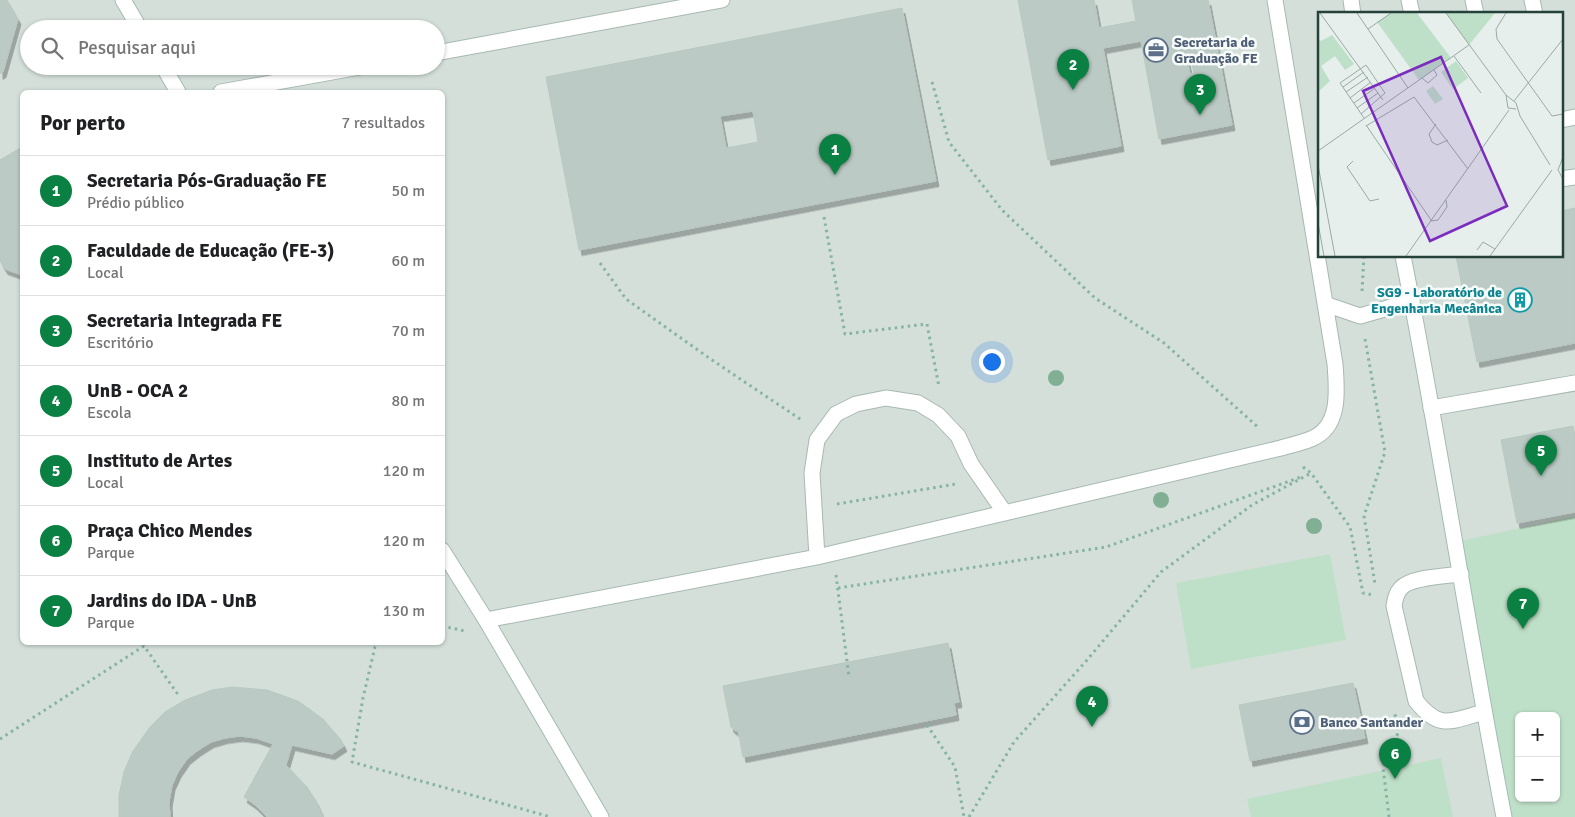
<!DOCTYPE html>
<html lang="pt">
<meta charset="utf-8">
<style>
:root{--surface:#fff;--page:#f6f6f6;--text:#202124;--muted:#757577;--line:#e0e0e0;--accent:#0b8043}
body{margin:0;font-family:Signika,sans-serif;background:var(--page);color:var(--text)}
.controls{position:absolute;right:15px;bottom:15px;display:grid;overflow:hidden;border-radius:8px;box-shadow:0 1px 4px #0004}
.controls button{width:45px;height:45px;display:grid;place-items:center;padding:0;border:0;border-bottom:1px solid var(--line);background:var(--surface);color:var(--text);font:25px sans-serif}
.you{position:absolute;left:991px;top:361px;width:18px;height:18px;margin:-12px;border:4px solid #fff;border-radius:50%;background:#1a73e8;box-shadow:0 0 0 8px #1a73e833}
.badge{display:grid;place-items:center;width:32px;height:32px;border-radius:50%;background:var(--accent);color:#fff;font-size:16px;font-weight:700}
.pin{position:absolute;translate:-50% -41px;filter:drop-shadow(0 1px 2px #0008)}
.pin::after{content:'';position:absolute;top:26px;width:18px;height:15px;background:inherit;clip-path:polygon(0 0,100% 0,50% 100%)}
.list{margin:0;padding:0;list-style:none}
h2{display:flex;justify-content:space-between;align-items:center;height:65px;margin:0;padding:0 20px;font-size:21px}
h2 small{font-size:16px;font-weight:400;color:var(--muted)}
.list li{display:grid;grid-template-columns:32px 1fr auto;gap:15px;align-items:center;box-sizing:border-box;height:70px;padding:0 20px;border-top:1px solid var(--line)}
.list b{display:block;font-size:19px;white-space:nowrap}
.list p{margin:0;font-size:16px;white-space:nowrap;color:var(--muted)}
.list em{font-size:16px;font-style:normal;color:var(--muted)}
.icon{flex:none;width:28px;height:28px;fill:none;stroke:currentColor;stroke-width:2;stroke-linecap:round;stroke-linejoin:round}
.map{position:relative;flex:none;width:1575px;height:817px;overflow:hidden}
.search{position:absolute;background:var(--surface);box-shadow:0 1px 4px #0004;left:20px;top:20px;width:425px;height:55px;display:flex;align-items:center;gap:12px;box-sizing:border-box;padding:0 18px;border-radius:28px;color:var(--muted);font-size:19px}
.panel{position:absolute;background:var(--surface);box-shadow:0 1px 4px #0004;left:20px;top:90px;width:425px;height:555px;border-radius:8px}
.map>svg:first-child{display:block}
.built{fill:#d4dfda;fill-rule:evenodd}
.green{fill:#bfe0c8;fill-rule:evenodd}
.building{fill:#bbcac4;stroke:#b8c9c2;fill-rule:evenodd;filter:url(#shadow)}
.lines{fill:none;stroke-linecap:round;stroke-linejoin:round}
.lane-casing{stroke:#a8b8b2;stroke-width:17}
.secondary-casing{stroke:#a4bbb3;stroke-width:17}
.path{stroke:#86b3a5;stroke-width:3;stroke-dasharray:2.5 4;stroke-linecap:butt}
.lane{stroke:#fff;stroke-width:15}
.secondary{stroke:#fff;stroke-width:15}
.tree{fill:#80af93}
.labels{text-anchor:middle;stroke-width:5;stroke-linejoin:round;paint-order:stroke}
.service-label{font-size:14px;font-weight:bold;fill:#4e5e75;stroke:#f7fbf9;text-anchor:start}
.culture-label{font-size:14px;font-weight:bold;fill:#0d838f;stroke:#f7fbf9;text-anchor:end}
.inset-road{fill:none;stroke:#98aaa4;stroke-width:1}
.view{fill:#7b2cbf;fill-opacity:0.15;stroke:#7b2cbf;stroke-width:2.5}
.inset-edge{fill:none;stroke:#24423a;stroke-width:2.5}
</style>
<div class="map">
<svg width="1575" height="817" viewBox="0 0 1575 817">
<defs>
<filter id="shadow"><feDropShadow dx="3" dy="5.5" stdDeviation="0" flood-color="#0004"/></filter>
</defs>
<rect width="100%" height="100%" fill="#e6efeb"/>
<path class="built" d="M0,0H1575V817H0ZM1319,14H1561V256H1319ZM29,29H436V66H29ZM22,92H442V642H22ZM1519,716H1556V798H1519Z"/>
<path class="green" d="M1575,516V817H1505L1456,542ZM1519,716H1556V798H1519Z
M1330,554L1346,640L1191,669L1176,583Z
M1441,758L1453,817H1251L1247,799Z"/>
<path class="building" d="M0,0H7L18,19L3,72L0,74Z
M1018,0H1094L1099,28L1136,21L1132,0H1208L1232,125L1159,139L1141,41L1103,48L1121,146L1048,160ZM1190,54L1194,73L1190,74L1186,55Z
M902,8L936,181L579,250L546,77ZM753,111L758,142L726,148L720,116Z
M22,147V275L5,269L0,261V160Z
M1575,208V343L1477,362L1456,256H1561V211Z
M1573,426L1575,437V512L1517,523L1501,440Z
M948,643L959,702L954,703L956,715L743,757L738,730L736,731L731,727L723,686Z
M1353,683L1365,738L1250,761L1239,705Z
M232,687L267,690L298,701L323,719L341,740L344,746L332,754L292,745L286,765L307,787L316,801L323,817H267L254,804L244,797L273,744L256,738L240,736L225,738L211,742L197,751L187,759L178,772L172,785L169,802L170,817H119V795L124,772L133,751L150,727L165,712L185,700L212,690Z"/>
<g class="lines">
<g class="lane-casing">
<path id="lane" d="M1409,0L1412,14
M1473,0L1476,14
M1532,0L1535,14
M436,53L722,0
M221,92L365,66
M1561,120L1575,117
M1561,179L1575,177
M1325,304L1360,316L1412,301
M1431,408L1575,383
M817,557L812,473L817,440L836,414L856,404L886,398L918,403L938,415L958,436L971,464L1005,513
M1461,574C1446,576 1411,577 1401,588C1396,593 1395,600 1394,606L1416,701C1440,731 1451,721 1484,712
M486,620L817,557L1281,448C1291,445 1301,443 1311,439C1341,427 1337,390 1335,364L1275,0"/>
</g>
<g class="secondary-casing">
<path id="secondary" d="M123,0L140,29
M1351,0L1353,14
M163,66L178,92
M1403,256C1440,443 1468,631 1504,817
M442,550L486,620L601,817"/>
</g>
<path class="path" d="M932,82L949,142L1002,210L1095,298L1164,343L1259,428
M824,217L845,334L927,324L939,387
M600,263L626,299L709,358L803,421
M1362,291L1364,256
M1365,339L1385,452L1364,516L1375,584
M1303,467L1311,473L1350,527L1363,593L1373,595
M837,504L956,484
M836,575L849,677
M838,588L1106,547L1301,477
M442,626L465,631
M380,642L375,647L363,698L352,762L551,817
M927,725L955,767L964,817
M0,739L144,646L179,696
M969,817L1014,742L1087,660L1161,572L1252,505L1311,473
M1389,817L1383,767L1398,733L1395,714"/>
<use href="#lane" class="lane"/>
<use href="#secondary" class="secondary"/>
</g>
<g class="tree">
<circle cx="1056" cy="378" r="8"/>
<circle cx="1161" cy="500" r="8"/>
<circle cx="1314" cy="526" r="8"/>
</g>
<defs>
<g id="office-ring" transform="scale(1.25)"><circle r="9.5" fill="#f7fbf9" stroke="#5c6f8a" stroke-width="1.5"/><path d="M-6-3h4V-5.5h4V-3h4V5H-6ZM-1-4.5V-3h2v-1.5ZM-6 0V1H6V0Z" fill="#5c6f8a"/></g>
<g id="building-ring" transform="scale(1.25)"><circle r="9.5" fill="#f7fbf9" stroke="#0f9aa8" stroke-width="1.5"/><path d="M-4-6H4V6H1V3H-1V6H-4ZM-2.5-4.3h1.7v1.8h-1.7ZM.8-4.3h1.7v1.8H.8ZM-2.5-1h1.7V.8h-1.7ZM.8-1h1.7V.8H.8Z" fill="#0f9aa8"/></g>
<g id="bank-ring" transform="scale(1.25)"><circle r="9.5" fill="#f7fbf9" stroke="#5c6f8a" stroke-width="1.5"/><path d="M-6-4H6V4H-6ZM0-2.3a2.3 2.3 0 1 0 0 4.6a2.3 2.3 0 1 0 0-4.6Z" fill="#5c6f8a"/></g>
</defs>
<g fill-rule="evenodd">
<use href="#office-ring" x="1156" y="50"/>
<use href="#building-ring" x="1520" y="300"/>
<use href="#bank-ring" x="1302" y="722"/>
</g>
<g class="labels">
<g class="service-label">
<text x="1174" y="47">Secretaria de<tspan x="1174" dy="16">Graduação FE</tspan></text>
<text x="1320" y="727">Banco Santander</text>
</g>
<g class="culture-label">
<text x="1502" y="297">SG9 - Laboratório de<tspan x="1502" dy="16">Engenharia Mecânica</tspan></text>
</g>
</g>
<g transform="translate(1318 12)">
<rect width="245" height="245" fill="#e6efeb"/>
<path d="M14,23L36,52L27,58L17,44L3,54L12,69L0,80V26L3,29Z" fill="#bfe0c8"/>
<path d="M73,1H99L133,46L101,68L59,10ZM128,1H177L151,33ZM138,49L150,66L135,77L123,60ZM115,74L125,87L117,92L108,79Z" fill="#bfe0c8"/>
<path class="inset-road" d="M2,1L65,88M39,1L90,76M128,1L188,83L198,91L202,104L232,153M188,1L178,17L179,27L234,104L245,102M50,17L73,1M136,44L163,81M104,66L110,71L119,63L116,58M25,75L46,60M28,80L50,65M188,83L190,96L198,97M32,86L53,70M196,89L245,27M36,91L57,76M39,96L60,81M43,102L67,81L48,53L22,71L46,106M118,112L111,122L114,130L119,133L130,128M48,113L113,208M48,114L96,85L150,157M0,139L151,33M245,145L240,158L245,167M35,149L29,155L52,189L61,187M0,153L17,244M112,209L120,208L129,195L128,188M0,211L6,244M159,238L165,230L177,237M88,244L191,98M172,244L234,158"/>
<path class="view" d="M123,45L189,194L112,229L45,79Z"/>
<rect width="245" height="245" class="inset-edge"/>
</g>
</svg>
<div class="controls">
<button>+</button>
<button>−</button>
</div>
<div class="you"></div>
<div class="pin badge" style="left:835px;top:175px">1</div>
<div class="pin badge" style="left:1073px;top:90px">2</div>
<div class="pin badge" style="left:1200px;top:115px">3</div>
<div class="pin badge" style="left:1092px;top:727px">4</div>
<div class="pin badge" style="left:1541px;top:476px">5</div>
<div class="pin badge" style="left:1395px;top:779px">6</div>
<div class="pin badge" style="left:1523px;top:629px">7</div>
<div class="search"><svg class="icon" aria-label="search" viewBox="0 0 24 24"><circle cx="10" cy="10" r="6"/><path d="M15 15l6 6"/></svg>Pesquisar aqui</div>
<section class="panel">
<h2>Por perto<small>7 resultados</small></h2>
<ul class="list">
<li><span class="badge">1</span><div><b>Secretaria Pós-Graduação FE</b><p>Prédio público</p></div><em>50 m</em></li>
<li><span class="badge">2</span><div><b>Faculdade de Educação (FE-3)</b><p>Local</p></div><em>60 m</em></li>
<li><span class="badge">3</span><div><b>Secretaria Integrada FE</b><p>Escritório</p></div><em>70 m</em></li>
<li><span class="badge">4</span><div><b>UnB - OCA 2</b><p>Escola</p></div><em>80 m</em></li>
<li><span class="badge">5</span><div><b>Instituto de Artes</b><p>Local</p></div><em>120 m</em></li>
<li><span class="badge">6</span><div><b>Praça Chico Mendes</b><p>Parque</p></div><em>120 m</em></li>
<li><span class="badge">7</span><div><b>Jardins do IDA - UnB</b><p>Parque</p></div><em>130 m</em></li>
</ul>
</section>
</div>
